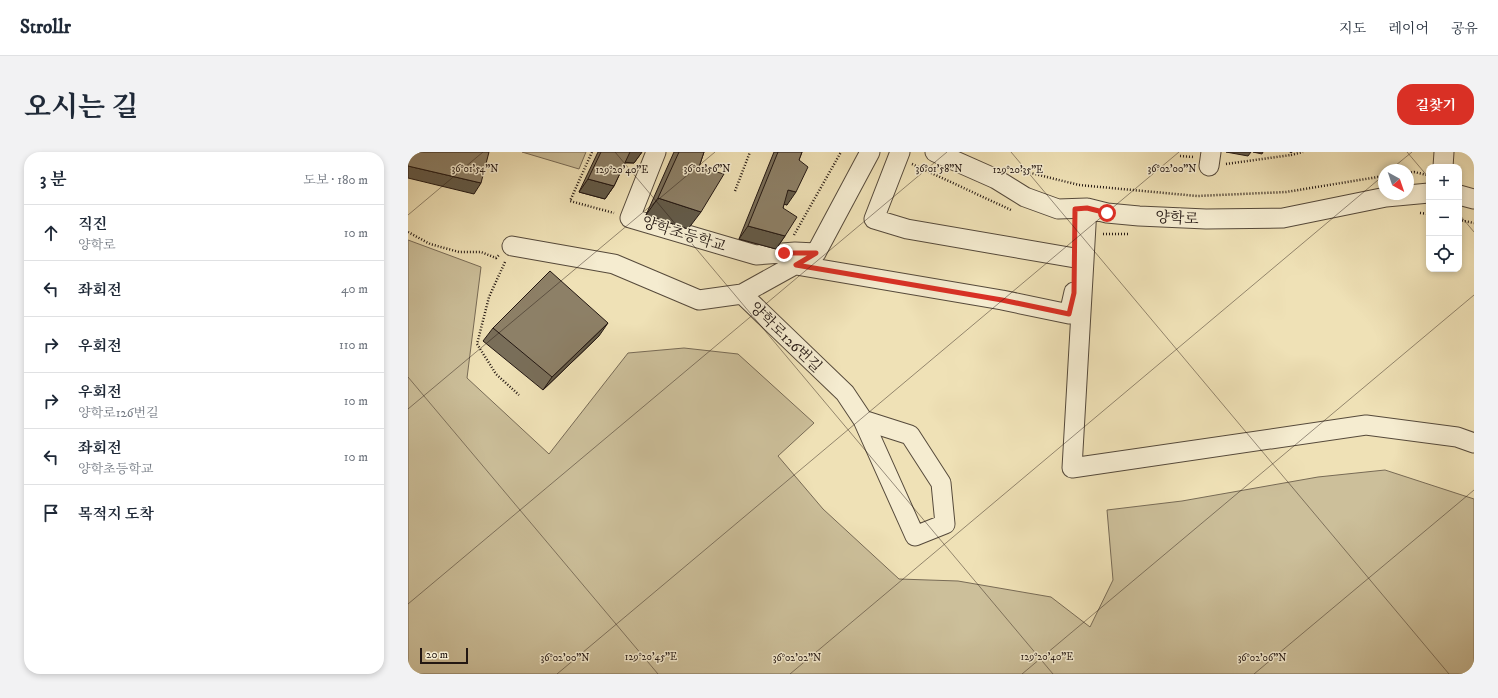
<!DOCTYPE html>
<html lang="ko">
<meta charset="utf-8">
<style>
:root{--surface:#fff;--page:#f2f2f3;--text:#1f2937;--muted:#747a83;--line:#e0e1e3;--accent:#d93025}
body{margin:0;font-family:"IM FELL DW Pica","Noto Serif KR",serif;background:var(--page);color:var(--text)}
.controls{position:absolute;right:12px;top:12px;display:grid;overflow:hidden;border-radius:8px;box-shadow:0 2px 6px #0003}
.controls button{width:36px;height:36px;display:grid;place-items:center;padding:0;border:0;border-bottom:1px solid var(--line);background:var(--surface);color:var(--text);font:20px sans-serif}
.compass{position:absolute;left:970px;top:12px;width:36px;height:36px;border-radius:50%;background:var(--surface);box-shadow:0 2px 6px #0003;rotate:140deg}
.scale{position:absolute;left:12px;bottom:10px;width:48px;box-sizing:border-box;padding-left:4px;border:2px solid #231712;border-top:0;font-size:11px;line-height:14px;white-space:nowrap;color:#231712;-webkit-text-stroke:3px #f5ecd0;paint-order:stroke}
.stop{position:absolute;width:12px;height:12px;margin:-9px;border:3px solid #d93025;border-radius:50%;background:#fff}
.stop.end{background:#d93025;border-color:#fff;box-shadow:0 1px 4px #0008}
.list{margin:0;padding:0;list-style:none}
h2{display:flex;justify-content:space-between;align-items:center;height:52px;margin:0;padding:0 16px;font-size:17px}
h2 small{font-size:13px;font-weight:400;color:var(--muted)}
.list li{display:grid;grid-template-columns:26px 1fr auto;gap:12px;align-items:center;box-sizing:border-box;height:56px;padding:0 16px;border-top:1px solid var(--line)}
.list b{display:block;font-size:15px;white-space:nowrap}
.list p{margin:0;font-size:13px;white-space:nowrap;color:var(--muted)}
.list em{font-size:13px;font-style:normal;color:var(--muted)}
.icon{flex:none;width:22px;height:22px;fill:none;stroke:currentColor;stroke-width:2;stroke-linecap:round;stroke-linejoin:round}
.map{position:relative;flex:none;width:1066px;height:522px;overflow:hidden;border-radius:16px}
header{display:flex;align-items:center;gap:24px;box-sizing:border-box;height:56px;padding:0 20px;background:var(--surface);border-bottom:1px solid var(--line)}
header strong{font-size:19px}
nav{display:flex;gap:22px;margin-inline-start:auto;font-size:14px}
.intro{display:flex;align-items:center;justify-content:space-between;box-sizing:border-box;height:96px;padding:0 24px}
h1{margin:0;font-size:28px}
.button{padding:10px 18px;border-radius:16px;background:var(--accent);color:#fff;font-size:14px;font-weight:700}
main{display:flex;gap:24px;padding:0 24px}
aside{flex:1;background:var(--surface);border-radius:16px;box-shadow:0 2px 6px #0003}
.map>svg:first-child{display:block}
.green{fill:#ccbf9a;stroke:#786b56}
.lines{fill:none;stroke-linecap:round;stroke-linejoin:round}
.minor-casing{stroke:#564a3b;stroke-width:21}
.path{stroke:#231712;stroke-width:2.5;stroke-dasharray:1 2;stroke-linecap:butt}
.minor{stroke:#f5ecd0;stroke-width:19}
.wall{fill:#796e59;stroke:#231712}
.shaded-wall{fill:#635a48;stroke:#231712}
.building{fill:#8d8067;stroke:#231712}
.route{stroke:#d93025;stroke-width:5}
.ticks{fill:none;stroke:#231712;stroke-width:1;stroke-opacity:0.45}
.labels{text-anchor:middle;stroke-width:3;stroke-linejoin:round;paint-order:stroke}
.street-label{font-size:15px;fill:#231712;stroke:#f5ecd0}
.ticks-label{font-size:10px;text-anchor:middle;fill:#231712;stroke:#f5ecd0;stroke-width:3;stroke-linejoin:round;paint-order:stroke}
</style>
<header>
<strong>Strollr</strong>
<nav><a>지도</a><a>레이어</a><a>공유</a></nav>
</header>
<div class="intro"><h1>오시는 길</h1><a class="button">길찾기</a></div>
<main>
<aside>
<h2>3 분<small>도보 · 180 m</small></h2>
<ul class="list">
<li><svg class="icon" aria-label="ahead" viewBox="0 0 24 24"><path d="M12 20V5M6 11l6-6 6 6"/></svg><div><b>직진</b><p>양학로</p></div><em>10 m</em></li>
<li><svg class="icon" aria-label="left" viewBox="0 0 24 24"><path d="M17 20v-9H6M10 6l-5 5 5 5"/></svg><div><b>좌회전</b></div><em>40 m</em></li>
<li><svg class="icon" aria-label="right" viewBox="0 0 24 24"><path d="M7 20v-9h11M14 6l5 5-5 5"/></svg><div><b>우회전</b></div><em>110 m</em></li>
<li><svg class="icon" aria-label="right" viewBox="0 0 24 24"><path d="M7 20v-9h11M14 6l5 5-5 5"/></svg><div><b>우회전</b><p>양학로126번길</p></div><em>10 m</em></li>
<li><svg class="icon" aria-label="left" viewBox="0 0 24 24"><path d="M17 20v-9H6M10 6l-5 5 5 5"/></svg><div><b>좌회전</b><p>양학초등학교</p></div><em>10 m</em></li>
<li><svg class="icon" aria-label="arrive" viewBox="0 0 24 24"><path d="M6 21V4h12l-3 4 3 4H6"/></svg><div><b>목적지 도착</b></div></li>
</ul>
</aside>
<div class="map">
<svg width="1066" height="522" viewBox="0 0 1066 522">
<rect width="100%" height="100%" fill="#efe1b6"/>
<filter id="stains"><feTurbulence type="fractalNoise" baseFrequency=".005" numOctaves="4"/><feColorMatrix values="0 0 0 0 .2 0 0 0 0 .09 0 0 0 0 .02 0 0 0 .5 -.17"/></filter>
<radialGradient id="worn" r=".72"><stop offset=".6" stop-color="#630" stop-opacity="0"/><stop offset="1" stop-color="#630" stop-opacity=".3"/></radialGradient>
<path class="green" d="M114,0H178L171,17Z
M0,88L73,115L59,226L141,302L220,201L276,196L330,202L406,271L370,304L415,357L491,427L550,429L643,445L682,475L705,428L699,358L774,349L910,325L977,318L1066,347V522H0Z"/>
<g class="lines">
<g class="minor-casing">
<path id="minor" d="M248,0L222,66L348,103L387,100L408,101
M492,0L466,67L499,77L667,106
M527,0L588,27L617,45L650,57L679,56L699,61L731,64L798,67L875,66L978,45L1021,41
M801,14L803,0
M1035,15L1036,0
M1051,43L1066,47
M679,56L664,316L958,273L1049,285L1066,291
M104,94L206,112L291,148L334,142
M388,113L594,148L661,162L666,140
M455,268L507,384L537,372L533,331L502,283L455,268L437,241L334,142L408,101L462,0"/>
</g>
<path class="path" d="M184,0L162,49L206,61
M883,0V3L895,0
M772,4L786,5
M504,12L603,58
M818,12L883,3
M607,17L671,33L789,44L878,40L976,24
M1000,21L1006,20L1019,23
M327,39L342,0
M1012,61L1021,62
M1051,68L1066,71
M0,80L22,92L51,100H73L88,106L91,103
M695,82H720
M386,83L433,0
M97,110L81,145L69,192L88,222L111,243"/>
<use href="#minor" class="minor"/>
</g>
<path class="wall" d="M190,0H234L226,11H217L206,34L197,47L171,40Z
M266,0H296L291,15L280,77L238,63Z
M366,0H394L391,8L379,53L376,52L375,56L377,84L368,97L331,87Z
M85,176L191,184L135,238L75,189Z"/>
<path class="shaded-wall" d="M221,0H234L226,11L214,10Z
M818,0H843L840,4Z
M845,0H855L854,2Z
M0,14L73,31L66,42L0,26Z
M180,27L206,34L197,47L171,40Z
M380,38L388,40L379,53L371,51Z
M250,46L293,60L280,77L238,63Z
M340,74L377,84L368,97L331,87Z
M200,171L191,184L135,238L144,225Z"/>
<path class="building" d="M0,0H81L73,31L0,14Z
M193,0H222L206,34L180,27Z
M271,0H296L291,15L316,22L293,60L250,46Z
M370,0H394L391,8L400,15L388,40L380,38L375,56L389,65L377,84L340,74Z
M142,119L200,171L144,225L85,176Z"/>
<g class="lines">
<path class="route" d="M376,101H408L388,113L594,148L661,162L666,141L667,57L679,56L699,61"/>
</g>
<path class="ticks" d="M207,0L645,522M603,0L1041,522M999,0L1021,26M982,18L1004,0M1051,62L1066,80M0,63L75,0M0,225L250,522M0,257L307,0M0,452L539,0M149,522L771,0M382,522L976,23M614,522L1066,143M846,522L1066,338"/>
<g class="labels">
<g class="street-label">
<text transform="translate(769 66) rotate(3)" y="5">양학로</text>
<text transform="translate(276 82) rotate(17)" y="5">양학초등학교</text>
<text transform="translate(378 185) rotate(44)" y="5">양학로126번길</text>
</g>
</g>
<g class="ticks-label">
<text x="67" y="20">36°01'54"N</text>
<text x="299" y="20">36°01'56"N</text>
<text x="531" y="20">36°01'58"N</text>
<text x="764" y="20">36°02'00"N</text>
<text x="610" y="21">129°20'35"E</text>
<text x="214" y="21">129°20'40"E</text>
<text x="243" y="508">129°20'45"E</text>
<text x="639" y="508">129°20'40"E</text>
<text x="157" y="509">36°02'00"N</text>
<text x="389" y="509">36°02'02"N</text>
<text x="854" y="509">36°02'06"N</text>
</g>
<rect width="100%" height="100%" filter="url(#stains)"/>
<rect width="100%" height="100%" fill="url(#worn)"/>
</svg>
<div class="controls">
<button>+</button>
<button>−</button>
<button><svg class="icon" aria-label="locate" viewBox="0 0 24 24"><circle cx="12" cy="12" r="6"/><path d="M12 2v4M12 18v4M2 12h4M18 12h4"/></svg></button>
</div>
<svg class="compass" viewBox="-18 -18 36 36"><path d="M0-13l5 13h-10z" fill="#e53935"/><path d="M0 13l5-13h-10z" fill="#747a83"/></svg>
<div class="scale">20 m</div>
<div class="stop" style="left:699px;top:61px"></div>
<div class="stop end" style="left:376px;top:101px"></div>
</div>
</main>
